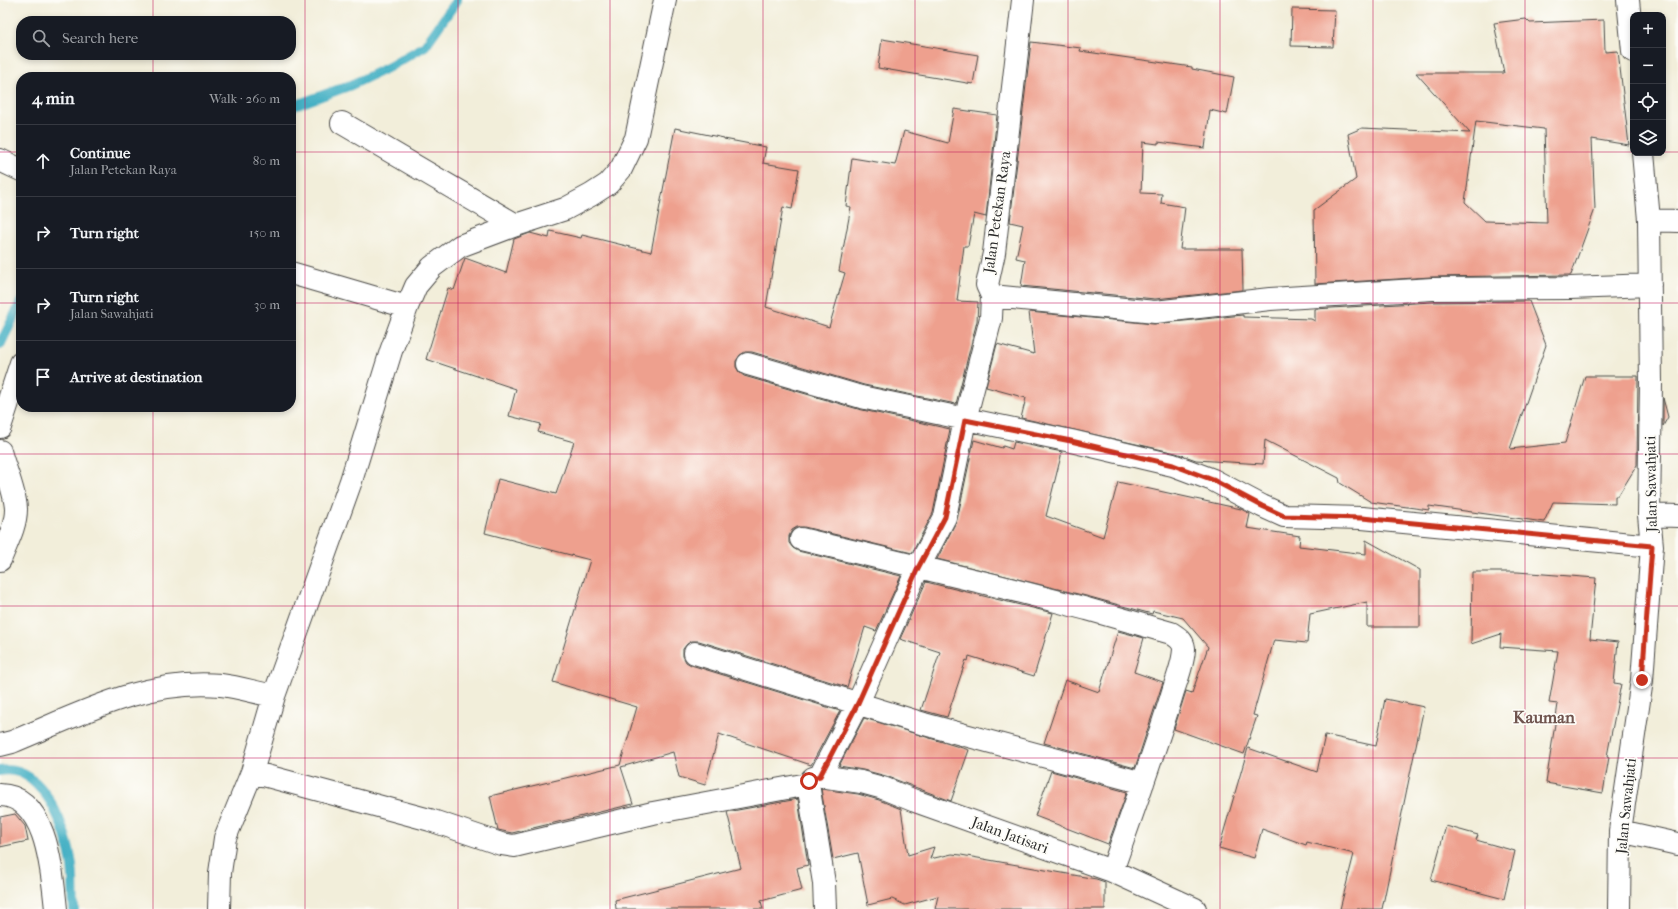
<!DOCTYPE html>
<meta charset="utf-8">
<style>
:root{--surface:#171b24;--page:#20242c;--text:#f1f3f6;--muted:#9ea1a6;--line:#363941}
body{margin:0;font-family:"IM FELL French Canon",serif;background:var(--page);color:var(--text)}
.controls{position:absolute;right:12px;top:12px;display:grid;overflow:hidden;border-radius:8px;box-shadow:0 2px 6px #0003}
.controls button{width:36px;height:36px;display:grid;place-items:center;padding:0;border:0;border-bottom:1px solid var(--line);background:var(--surface);color:var(--text);font:20px sans-serif}
.stop{position:absolute;width:12px;height:12px;margin:-9px;border:3px solid #c8321e;border-radius:50%;background:#fff}
.stop.end{background:#c8321e;border-color:#fff;box-shadow:0 1px 4px #0008}
.list{margin:0;padding:0;list-style:none}
h2{display:flex;justify-content:space-between;align-items:center;height:52px;margin:0;padding:0 16px;font-size:17px}
h2 small{font-size:13px;font-weight:400;color:var(--muted)}
.list li{display:grid;grid-template-columns:26px 1fr auto;gap:12px;align-items:center;box-sizing:border-box;height:72px;padding:0 16px;border-top:1px solid var(--line)}
.list b{display:block;font-size:15px;white-space:nowrap}
.list p{margin:0;font-size:13px;white-space:nowrap;color:var(--muted)}
.list em{font-size:13px;font-style:normal;color:var(--muted)}
.icon{flex:none;width:22px;height:22px;fill:none;stroke:currentColor;stroke-width:2;stroke-linecap:round;stroke-linejoin:round}
.map{position:relative;flex:none;width:1678px;height:909px;overflow:hidden}
.search{position:absolute;background:var(--surface);box-shadow:0 2px 6px #0003;left:16px;top:16px;width:280px;height:44px;display:flex;align-items:center;gap:10px;box-sizing:border-box;padding:0 14px;border-radius:16px;color:var(--muted);font-size:15px}
.panel{position:absolute;background:var(--surface);box-shadow:0 2px 6px #0003;left:16px;top:72px;width:280px;height:340px;border-radius:16px}
.map>svg:first-child{display:block}
.lines{fill:none;stroke-linecap:round;stroke-linejoin:round}
.stream{stroke:#45b0c4;stroke-width:10}
.building{fill:#eea08e;fill-rule:evenodd}
.minor-casing{stroke:#494845;stroke-width:24}
.minor{stroke:#fff;stroke-width:22}
.route{stroke:#c8321e;stroke-width:5}
.grid{fill:none;stroke:#c2185b;stroke-width:1;stroke-opacity:0.55}
.labels{text-anchor:middle;stroke-width:3.5;stroke-linejoin:round;paint-order:stroke}
.street-label{font-size:15px;fill:#2b2b2b;stroke:#fdfcf7}
.quarter-label{font-size:17px;font-weight:bold;fill:#6f544e;stroke:#fdfcf7}
</style>
<div class="map">
<svg width="1678" height="909" viewBox="0 0 1678 909">
<rect width="100%" height="100%" fill="#fdfcf7"/>
<filter id="ink" filterUnits="userSpaceOnUse"><feTurbulence type="fractalNoise" baseFrequency=".025" numOctaves="2"/><feDisplacementMap in="SourceGraphic" scale="8" xChannelSelector="R" yChannelSelector="G"/><feConvolveMatrix kernelMatrix="1 2 1 2 8 2 1 2 1" color-interpolation-filters="sRGB"/></filter>
<filter id="wash" filterUnits="userSpaceOnUse"><feTurbulence type="fractalNoise" baseFrequency=".012" numOctaves="4" result="noise"/><feDisplacementMap in="SourceGraphic" scale="16" xChannelSelector="R" yChannelSelector="G"/><feGaussianBlur stdDeviation="0.9" result="paint"/><feColorMatrix in="noise" values="0 0 0 0 0 0 0 0 0 0 0 0 0 0 0 0 0 1.4 0 .05"/><feComposite in="paint" operator="in"/></filter>
<g filter="url(#wash)">
<rect width="100%" height="100%" fill="#f2eeda"/>
<g class="lines">
<path class="stream" d="M291,107L351,85L389,67L425,46L457,0
M0,345L21,302
M0,771C44,763 68,832 72,866C74,880 73,895 74,909"/>
</g>
<g id="blocks">
<path class="building" d="M1292,9L1335,10L1333,47L1291,46Z
M1526,19L1530,23L1604,20L1605,52L1618,51L1629,145L1592,139L1595,209L1571,275L1431,277L1315,284L1314,210L1356,179L1348,134L1362,128L1470,133L1416,73H1504L1494,23ZM1476,121L1544,129L1547,223L1485,221L1465,202Z
M882,39L978,55L973,84L878,68Z
M1031,42L1081,48L1080,51L1192,67V69L1234,77L1227,114L1210,110L1205,148L1158,142V144L1143,142L1141,193L1162,194L1161,203L1185,207L1180,249H1242L1243,290L1155,299L1021,286L1025,260L1016,258L1023,225L1010,222Z
M954,109L997,115L986,217L974,214L968,246H964L957,301L978,302L977,321L956,404L864,385L752,352H745L740,355L736,361V367L739,372L744,376L858,409L950,429L933,513L912,553L804,527H797L792,530L789,536V543L793,548L798,551L901,576L876,631L865,627L847,687L699,641H692L687,644L683,649V656L686,662L691,665L840,711L811,765L719,734L705,785L679,777L673,752L621,767L633,804L512,833L498,830L490,796L620,765L637,707L553,682L590,560L485,533L498,479L556,494L574,442L538,432L541,424L509,416L516,389L426,359L448,288L454,290L465,258L506,273L514,239L530,233L549,238L550,231L581,238L582,235L651,252L675,128L724,138V139L766,147L763,163L799,169L792,209L783,207L766,307L829,327L845,273L839,271L851,207L846,206L852,158L895,165L904,131L948,143Z
M1529,301L1546,345L1510,449L1565,443L1585,376H1638L1637,465L1618,496H1615V504L1553,502L1544,522L1429,506V510L1371,502L1340,483L1339,478L1265,440L1263,464L1196,460L1176,453L1021,418L1026,398L986,387L997,344L1034,354L1029,312L1154,324L1243,315V317L1311,319L1315,321V309L1432,302Z
M1663,398L1668,417L1663,426Z
M974,440L1002,448L1003,446L1012,449L1014,442L1062,452L1046,516L1103,537L1118,482L1241,509L1250,514L1247,528L1300,536L1299,546L1366,554V540L1420,570V627H1367V602L1310,614L1307,643L1274,640L1253,715L1257,716L1244,754L1174,729L1186,691L1192,693L1208,647L1183,618L1153,611L1152,614L1090,597L937,559L957,520Z
M1472,572H1517L1596,578L1590,639L1618,642L1614,683L1621,684L1607,756L1609,757L1603,793L1546,783L1558,704L1549,703L1558,651L1500,647L1501,634L1471,644Z
M926,582L1053,613L1034,676L969,656L968,661L966,660L947,717L921,710L940,652L900,639Z
M1118,631L1144,638L1134,672L1163,682L1135,768L1044,743L1065,680L1099,692Z
M1385,699L1424,707L1382,909H1340L1354,854L1307,842L1306,845L1262,829L1254,858L1219,848L1248,748L1317,772L1325,735L1376,746Z
M864,718L969,750L951,801L886,776L863,770L839,766Z
M1051,771L1127,792L1108,844L1035,816Z
M821,789L858,794L879,800L901,809L908,855L934,847L930,859L952,854L961,855L1096,879L1105,882V909H935L938,896L905,905L892,899L868,905L858,853L833,859Z
M798,799L808,865L797,868L802,890L761,901L763,909H616L615,900L741,868L727,812Z
M15,814L25,826L28,841L0,847V817Z
M1446,826L1478,835L1476,840L1515,851L1504,899L1431,880Z"/>
</g>
</g>
<g filter="url(#ink)">
<use href="#blocks" fill-opacity="0" stroke="#494845" stroke-width="1"/>
<g class="lines">
<g class="minor-casing">
<path id="minor" d="M1628,0L1633,51
M342,123L516,225
M0,160L21,170
M1649,220L1678,221
M291,273L407,307
M992,296L1155,312L1270,299L1432,289L1570,288L1650,285
M748,364L861,397L1071,441L1173,465L1213,480L1262,506L1284,516L1362,518L1652,546
M0,427L21,363
M0,451C5,470 15,490 16,509C16,527 6,544 0,560
M1649,515L1678,516
M801,539L994,585L1087,609L1171,633C1177,637 1183,640 1184,648C1184,664 1175,683 1171,698C1153,756 1132,814 1112,871
M695,653L924,724L1143,783
M0,745L12,742C78,715 146,678 221,685C239,687 257,693 274,696
M252,772L430,820L501,844L514,846L653,813L808,784
M820,776L861,782L883,788L915,801L1112,871L1195,909
M0,795C48,796 52,874 56,909
M1620,831L1678,844
M219,909L220,873L225,838L252,772L274,696L351,481L391,351L407,307L416,286L432,267L460,246L516,225L565,209L591,195L608,184L621,169L636,138L665,0
M825,909L824,883L808,784L813,778L820,776L858,703L918,568L945,517L965,420L991,318L992,296L987,285L994,253L1023,0
M1619,909L1620,831L1642,680L1652,546L1649,515L1651,383L1649,220L1643,153"/>
</g>
<use href="#minor" class="minor"/>
</g>
</g>
<g class="lines" filter="url(#ink)">
<path class="route" d="M809,781L813,778L820,776L858,703L918,568L945,517L965,420L1071,441L1173,465L1213,480L1262,506L1284,516L1362,518L1652,546L1642,680"/>
</g>
<path class="grid" d="M153,0V21M305,0V909M458,0V909M610,0V909M763,0V909M915,0V909M1068,0V909M1220,0V909M1373,0V909M1525,0V909M153,55V77M0,152H21M291,152H1633M1663,152H1678M0,303H21M291,303H1678M153,407V909M0,454H1678M0,606H1678M0,758H1678"/>
<g class="labels">
<g class="street-label">
<text transform="translate(997 212) rotate(-82)" y="5">Jalan Petekan Raya</text>
<text transform="translate(1651 484) rotate(-91)" y="5">Jalan Sawahjati</text>
<text transform="translate(1626 806) rotate(-84)" y="5">Jalan Sawahjati</text>
<text transform="translate(1010 835) rotate(20)" y="5">Jalan Jatisari</text>
</g>
<g class="quarter-label">
<text x="1544" y="723">Kauman</text>
</g>
</g>
</svg>
<div class="controls">
<button>+</button>
<button>−</button>
<button><svg class="icon" aria-label="locate" viewBox="0 0 24 24"><circle cx="12" cy="12" r="6"/><path d="M12 2v4M12 18v4M2 12h4M18 12h4"/></svg></button>
<button><svg class="icon" aria-label="layers" viewBox="0 0 24 24"><path d="M12 4l9 5-9 5-9-5zM3 14l9 5 9-5"/></svg></button>
</div>
<div class="stop" style="left:809px;top:781px"></div>
<div class="stop end" style="left:1642px;top:680px"></div>
<div class="search"><svg class="icon" aria-label="search" viewBox="0 0 24 24"><circle cx="10" cy="10" r="6"/><path d="M15 15l6 6"/></svg>Search here</div>
<section class="panel">
<h2>4 min<small>Walk · 260 m</small></h2>
<ul class="list">
<li><svg class="icon" aria-label="ahead" viewBox="0 0 24 24"><path d="M12 20V5M6 11l6-6 6 6"/></svg><div><b>Continue</b><p>Jalan Petekan Raya</p></div><em>80 m</em></li>
<li><svg class="icon" aria-label="right" viewBox="0 0 24 24"><path d="M7 20v-9h11M14 6l5 5-5 5"/></svg><div><b>Turn right</b></div><em>150 m</em></li>
<li><svg class="icon" aria-label="right" viewBox="0 0 24 24"><path d="M7 20v-9h11M14 6l5 5-5 5"/></svg><div><b>Turn right</b><p>Jalan Sawahjati</p></div><em>30 m</em></li>
<li><svg class="icon" aria-label="arrive" viewBox="0 0 24 24"><path d="M6 21V4h12l-3 4 3 4H6"/></svg><div><b>Arrive at destination</b></div></li>
</ul>
</section>
</div>
